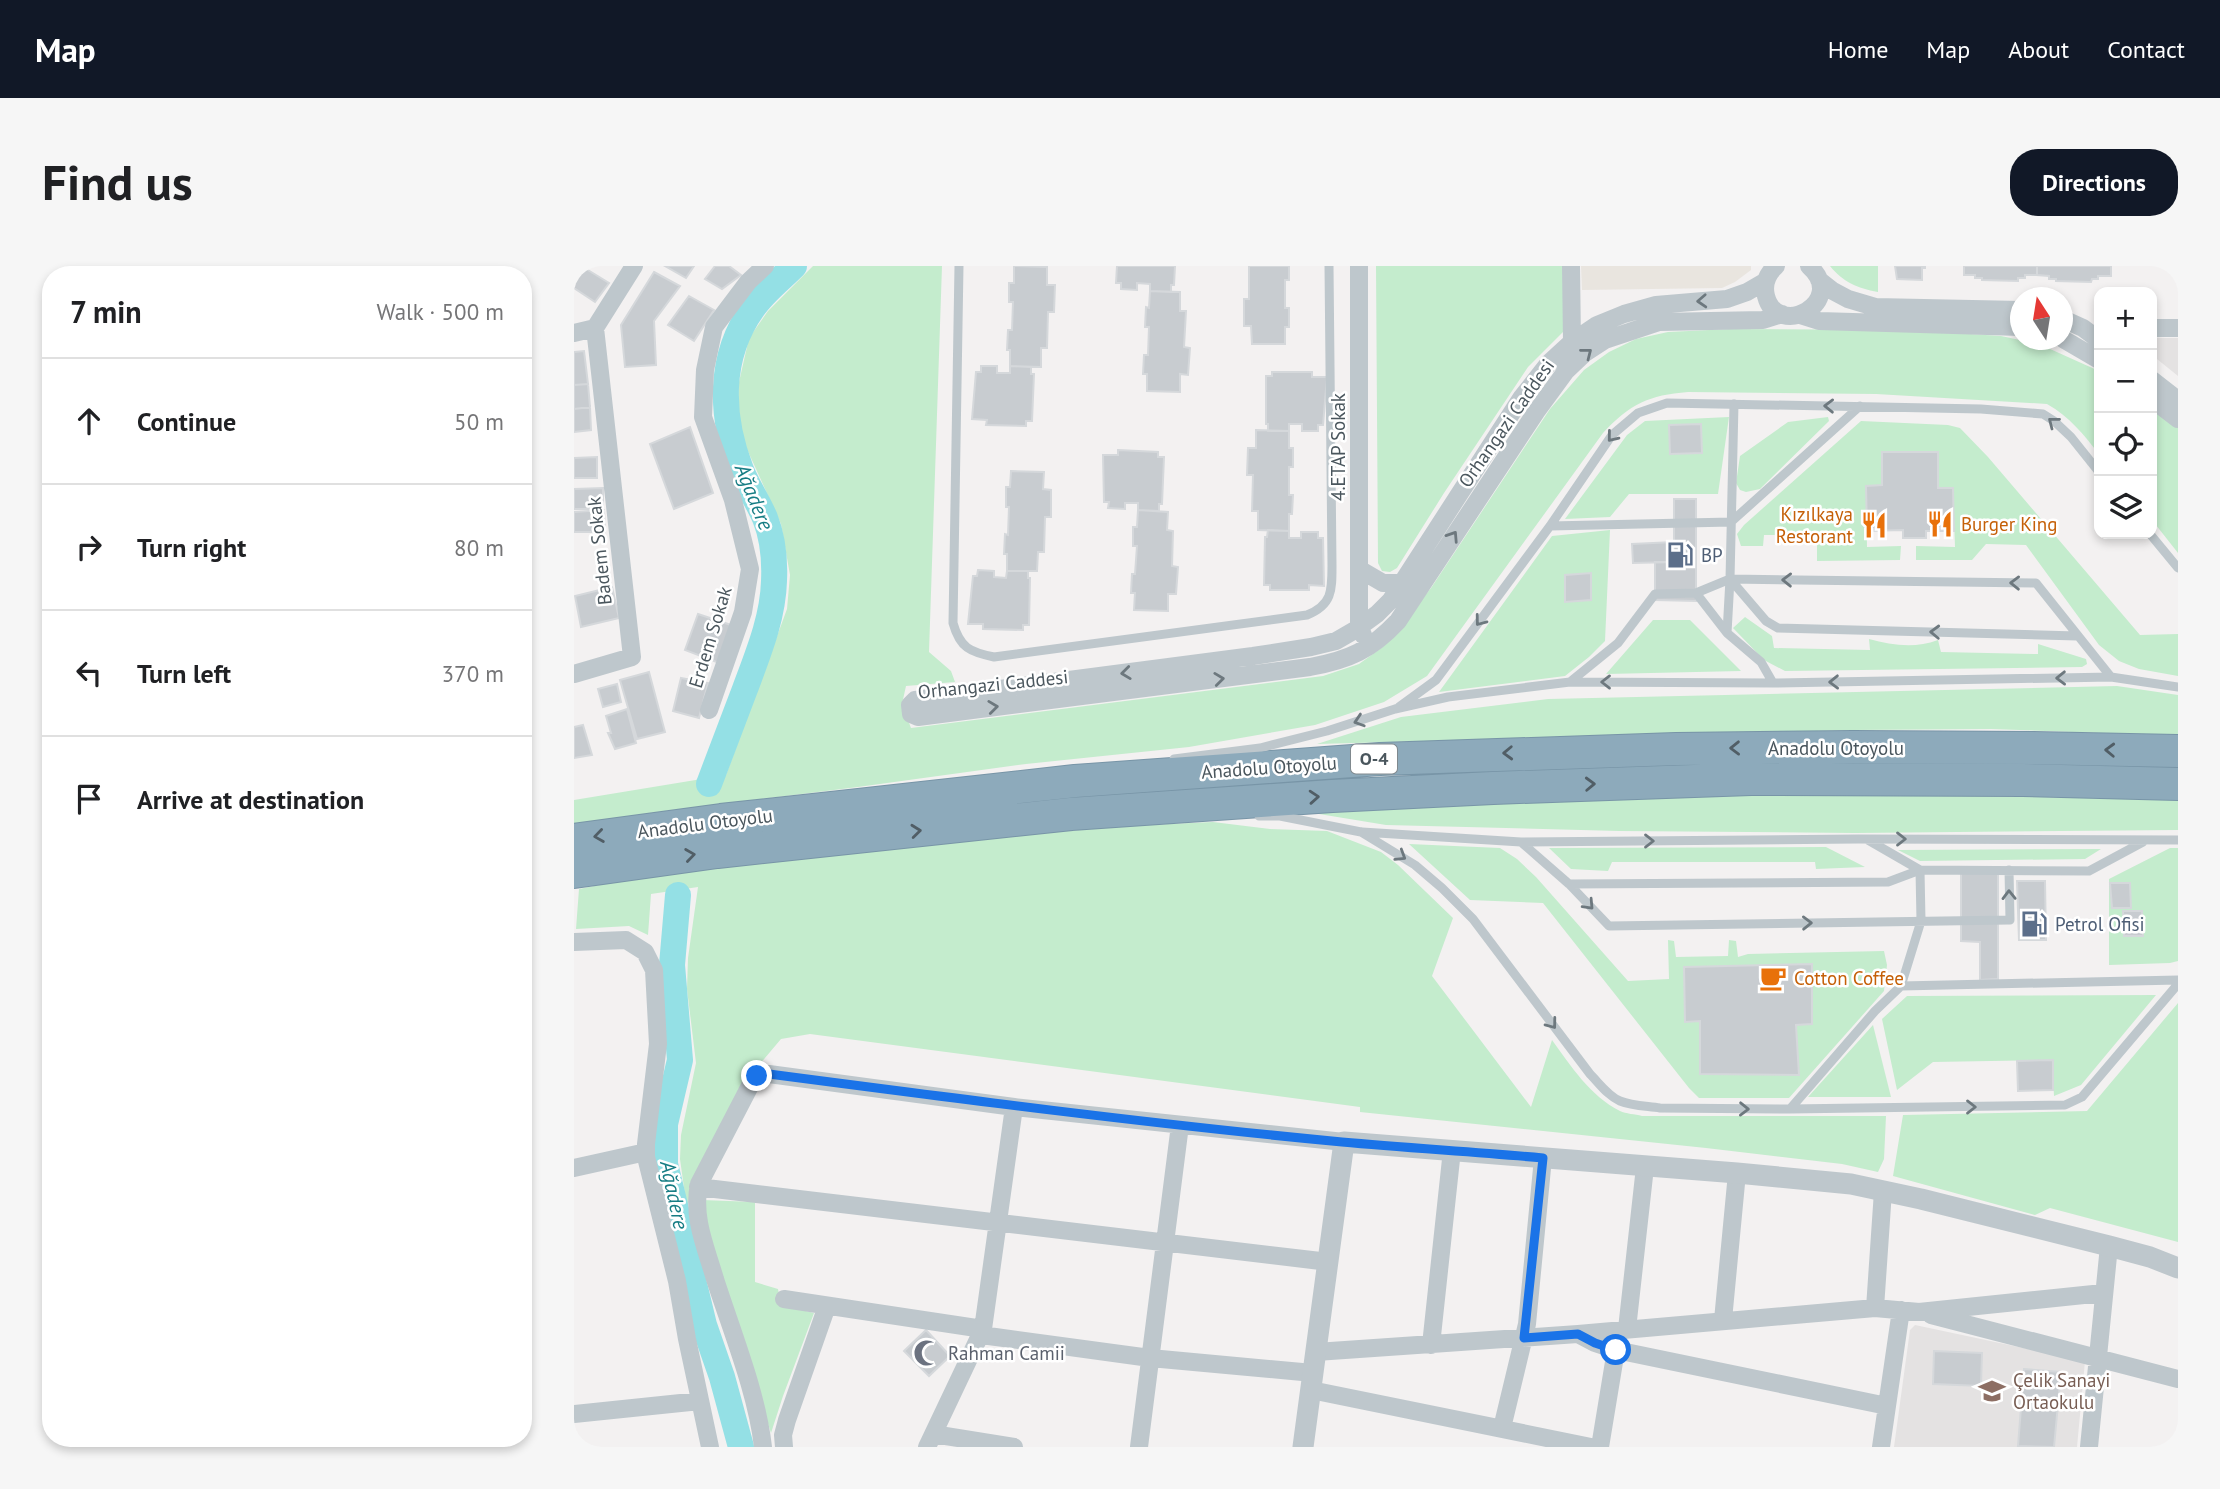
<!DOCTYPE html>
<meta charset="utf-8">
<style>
:root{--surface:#fff;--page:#f6f6f6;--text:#202124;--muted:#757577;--line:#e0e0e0;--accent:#111827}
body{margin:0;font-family:"PT Sans",sans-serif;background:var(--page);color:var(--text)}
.controls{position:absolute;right:21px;top:21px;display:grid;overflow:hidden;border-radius:14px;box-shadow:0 4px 10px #0003}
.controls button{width:63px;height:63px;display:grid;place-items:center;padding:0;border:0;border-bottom:2px solid var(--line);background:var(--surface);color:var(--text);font:35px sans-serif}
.compass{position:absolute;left:1436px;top:21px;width:63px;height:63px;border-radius:50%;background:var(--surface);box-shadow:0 4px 10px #0003;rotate:348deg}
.stop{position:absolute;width:21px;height:21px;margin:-16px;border:5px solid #1a73e8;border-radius:50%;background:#fff}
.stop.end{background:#1a73e8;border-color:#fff;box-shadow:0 2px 7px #0008}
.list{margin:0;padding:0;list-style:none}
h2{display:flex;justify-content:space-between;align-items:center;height:91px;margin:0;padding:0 28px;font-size:30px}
h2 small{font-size:23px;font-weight:400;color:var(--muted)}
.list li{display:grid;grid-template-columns:46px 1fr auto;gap:21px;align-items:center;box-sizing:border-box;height:126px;padding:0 28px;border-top:2px solid var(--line)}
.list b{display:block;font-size:26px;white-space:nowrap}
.list em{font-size:23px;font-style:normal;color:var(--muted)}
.icon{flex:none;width:38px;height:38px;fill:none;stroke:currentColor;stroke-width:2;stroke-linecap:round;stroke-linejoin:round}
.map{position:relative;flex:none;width:1604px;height:1181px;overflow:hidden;border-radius:28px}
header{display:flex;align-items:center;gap:42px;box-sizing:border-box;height:98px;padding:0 35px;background:var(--accent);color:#fff}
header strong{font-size:33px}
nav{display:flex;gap:38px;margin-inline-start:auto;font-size:24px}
.intro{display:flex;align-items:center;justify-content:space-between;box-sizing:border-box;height:168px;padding:0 42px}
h1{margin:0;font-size:49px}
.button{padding:18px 32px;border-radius:28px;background:var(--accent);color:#fff;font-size:24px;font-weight:700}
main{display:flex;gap:42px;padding:0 42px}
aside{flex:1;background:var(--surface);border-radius:28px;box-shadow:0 4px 10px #0003}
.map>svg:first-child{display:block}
.commercial{fill:#e9e5df}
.education{fill:#e4e2e2}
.green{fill:#c4eccd}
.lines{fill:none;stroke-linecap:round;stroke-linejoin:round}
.river{stroke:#94e0e5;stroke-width:26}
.building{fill:#c8ccd0;stroke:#d5d8db;stroke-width:2}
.motorway-casing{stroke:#7895a7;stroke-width:34}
.service{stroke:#bec7cc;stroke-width:9}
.minor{stroke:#bec7cc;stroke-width:18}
.tertiary{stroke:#bec7cc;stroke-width:21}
.motorway{stroke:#8daabb;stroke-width:32}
.oneway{stroke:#6d787e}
.oneway2{stroke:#515e66}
.route{stroke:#1a73e8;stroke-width:9}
.labels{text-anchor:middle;stroke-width:5;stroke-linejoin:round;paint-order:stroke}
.shield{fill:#fff;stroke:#80898e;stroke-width:2}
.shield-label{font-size:18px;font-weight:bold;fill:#4a565d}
.street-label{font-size:19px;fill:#4a565d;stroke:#fff}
.food-label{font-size:19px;fill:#c56008;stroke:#fff;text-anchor:start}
.service-label{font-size:19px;fill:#4e5e75;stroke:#fff;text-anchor:start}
.worship-label{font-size:19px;fill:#5b616d;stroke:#fff;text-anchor:start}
.education-label{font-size:19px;fill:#785e54;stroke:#fff;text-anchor:start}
.water-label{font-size:21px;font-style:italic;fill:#177d84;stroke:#fff}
</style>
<header>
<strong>Map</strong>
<nav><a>Home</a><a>Map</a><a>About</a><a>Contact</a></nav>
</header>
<div class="intro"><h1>Find us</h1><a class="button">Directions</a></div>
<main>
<aside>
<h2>7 min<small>Walk · 500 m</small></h2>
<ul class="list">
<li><svg class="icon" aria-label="ahead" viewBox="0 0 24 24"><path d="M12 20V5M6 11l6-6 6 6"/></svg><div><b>Continue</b></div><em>50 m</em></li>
<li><svg class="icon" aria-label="right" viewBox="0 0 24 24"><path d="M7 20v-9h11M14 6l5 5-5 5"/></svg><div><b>Turn right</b></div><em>80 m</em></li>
<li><svg class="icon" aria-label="left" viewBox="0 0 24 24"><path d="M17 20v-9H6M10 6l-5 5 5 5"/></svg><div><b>Turn left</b></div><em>370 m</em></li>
<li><svg class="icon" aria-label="arrive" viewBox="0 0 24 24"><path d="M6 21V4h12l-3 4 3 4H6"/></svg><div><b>Arrive at destination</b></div></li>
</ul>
</aside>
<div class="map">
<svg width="1604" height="1181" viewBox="0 0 1604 1181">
<rect width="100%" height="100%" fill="#f3f1f1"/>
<path class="commercial" d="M1007,0H1177V4L1161,16L1148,22L1008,24Z"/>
<path class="education" d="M1578,72H1604V110L1578,89Z
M1341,1059L1511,1095L1503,1181H1320L1336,1064Z"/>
<path class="green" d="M239,0H368L355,386L377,405L381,416L332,420L328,438L337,462L749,410L785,398L810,380L857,322L976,143L1010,104L1035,86L1062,73L1094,66L1156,63L1334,64L1427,70L1465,78L1525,105V188C1509,168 1496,151 1473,138L1302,128L1114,126C1075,129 1056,138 1029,167L853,410L810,436L741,459L615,481L452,498L284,521L76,547L0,560V534L152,509L213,343L216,309L207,258L172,181L163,146L165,116L175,72L194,45Z
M802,0H990L993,62L954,101L870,227L823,302L816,306L808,305L804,297Z
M1256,0H1304V26C1283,22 1269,16 1256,0Z
M1578,142L1604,161V287L1578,254Z
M1155,151L1144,228H1055L1036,251L991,253L1053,169L1071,155Z
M1254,151L1255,155L1186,223L1172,226L1166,224L1162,217L1166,190L1214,156Z
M1287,155L1374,159L1386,162L1414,191L1566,369L1604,368V410L1565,403L1545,395L1525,379L1452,279L1412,278L1398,294H1342V280L1381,281L1379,222H1364L1363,186H1308V219L1292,221L1293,281L1327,280L1326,294L1243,295V269H1190L1189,280H1167L1163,268L1170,259Z
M1036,264L1031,375L1015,391L991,410L865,426L978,270Z
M1171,351L1198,370L1200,382L1296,384L1295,373C1318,379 1340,383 1364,374L1367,386L1464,388V378L1512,393L1513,398L1508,401L1211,405L1190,394L1159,362Z
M1079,354H1116L1167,405L1032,408Z
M1543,420L1604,429V470L1417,463L1279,464L743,478L827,451L974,433Z
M1281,527L1604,534V564L1281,567L1045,565L812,559L739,547V543L1006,530Z
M639,556L696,563L753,565L807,586L824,599L879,652L858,710L957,841L978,774C997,800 1016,830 1046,845C1052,848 1061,848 1068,850H1312L1310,893L1304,906L1268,898L1132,882L786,846V841L236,768L207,773L179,806L118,918L113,943L106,893L107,869L122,797L113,723L114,692L124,621L77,628L74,669L55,660L2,663L5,623L86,607L446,569L551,560Z
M835,578L926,582L943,593L962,611L1054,715L1095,713L1094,674L1100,675L1102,691L1154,690L1155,674L1162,675L1164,691L1174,688L1310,685L1313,699L1310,725L1215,832H1125L1115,822L969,637L896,634Z
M1252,581L1291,601L1242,603L1241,596H1038L1034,605L997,603L975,582Z
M1596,582H1604V695L1596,697L1535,699V613Z
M1527,583L1511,593L1346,595L1324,584Z
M1582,729L1507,819L1480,830L1478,794L1359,796L1323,824L1308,753L1333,730Z
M1604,737V976L1476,942L1461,949L1319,910L1329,849L1513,845Z
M1299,759L1317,831H1234Z
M128,934L181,936V1016L204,1023L207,1039L240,1047L209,1130L197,1167L131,958Z"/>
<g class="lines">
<path class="river" d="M135,518C147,486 159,454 171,423C184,388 199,352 200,315C201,294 199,272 191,252C184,236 174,221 167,204C146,150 144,91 179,42C190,26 207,13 220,0
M104,629L98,699L106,794L91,858V898L130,1059L148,1111L167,1181"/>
</g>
<path class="building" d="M91,0H120L112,12Z
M141,0H155L167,9L148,23L131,13Z
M440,0L473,1V19H481L480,46H474L473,82H467V101L436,100V84H433L434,64H438L439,36H435V17H440Z
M543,0H601L600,19H597V26L576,25V18L563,17V24L547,23V17H542Z
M675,0H715V14H711V42H715V61H711V78H678L677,60H670V33H675Z
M1321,0H1351V2H1348V14L1323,13Z
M1390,0H1463V9H1451V12H1444V15L1408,14V12H1401V9H1390Z
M1463,0H1537V10H1524V13H1518L1517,16L1482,15V13H1475V10L1463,9Z
M9,1L35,17L21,36L0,22V12Z
M80,6L106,20L80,55L82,99L51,101L47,59Z
M576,25L606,26V45H612L610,81L616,82L614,109L606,108V126L573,125V108H569L570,89H574L575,61H571L572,41L575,42Z
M115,30L140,44L120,75L94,59Z
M10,85L14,118L0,119V86Z
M407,100H423V107H436V100L457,101V108H460L458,155H452V160L412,159L413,154L398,153L402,106H407Z
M698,106H738V111H753L749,159H744V165H728V158H715V165H694V158H692V110H698Z
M14,118L16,141L0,143V119Z
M16,141L17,164L0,166V143Z
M1127,158L1128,187L1096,188L1095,159Z
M116,161L139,227L100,243L76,178Z
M682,164L715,165V182H719V201H715V229H719L718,248H715V265L684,264V245H678L679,209H673L674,182H682Z
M544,184L584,186V191H590L588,238H585V245L564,244V237H551V243L534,242L535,236H530L529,189H544Z
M1308,186H1364V222H1379L1380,265H1352V272H1329V264L1293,265L1292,220L1308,219Z
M23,191V212H0V192Z
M437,205L470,206L469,223L477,224V251H471L470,286H464L463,305H433V288H430L431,268L434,269L435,241H432V221H436Z
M29,222V243H0V223Z
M1100,233H1122V335L1081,334V296H1100Z
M30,244L31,266H0V246Z
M564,244L594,246L593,264L599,265L598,300L604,301L602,328H594V345L560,344L561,327H557L558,308H561L563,280H559V261H563Z
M694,264L715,265V272H727V266H744V272H749L750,320L735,319V324H696V319H690L691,271H693Z
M1100,276V296L1059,297L1058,278Z
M404,304L420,305V311L432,312L433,305H454V312H456L455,359H449V364L409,363V358H394L399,310H403Z
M1017,307V334L991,336V309Z
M38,321L45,352L7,361L1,330Z
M124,348L157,359L145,397L111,384Z
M75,406L91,466L63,473L46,414Z
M107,412L134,417L125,452L99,445Z
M43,418L47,436L29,441L24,423Z
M53,443L62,477L41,483L34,467H37L32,450Z
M9,459L18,489L0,492V461Z
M1387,601H1424V713L1406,714V676L1387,675Z
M1443,615H1471L1472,674H1445Z
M1536,617H1556L1557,642H1538Z
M1549,645H1568L1569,670H1550Z
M1238,698V758L1222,759L1225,809L1126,808V755L1111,756L1110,701Z
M1479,794V824L1444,825L1443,795Z
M352,1064L376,1090L355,1110L330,1085Z
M1360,1085L1408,1087L1407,1120L1359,1118Z
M1450,1103L1487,1106L1480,1181L1444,1180Z"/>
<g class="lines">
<g class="motorway-casing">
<path id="motorway" d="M0,574L147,554L501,515L806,493L1102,483L1279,481L1460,482L1604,485
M0,606L143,586L497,548L758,530L919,522L1177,513L1449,514L1604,518"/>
</g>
<path class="service" d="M385,0L379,357C386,382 396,386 420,391L733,349C758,339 758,325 758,300L755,0
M976,260L1157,256L1286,140
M1576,268L1604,302
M1156,313L1192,355L1204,362L1503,370
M1122,327L1156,313L1462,317L1537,411
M1153,367L1156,313L1160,138
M996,416L1044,377L1081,328L1122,327L1153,367L1187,396L1199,417
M825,441L862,414L976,260L1038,169L1064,147L1093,137L1407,143L1469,148L1480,155L1497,171L1525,206
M600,493L686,482L753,465L821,443L874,431L996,416L1199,417L1537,411L1604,421
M685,550H706L787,566L841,599L868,622L899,653L1016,808C1025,817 1034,830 1046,835C1058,840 1073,840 1086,842L1216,843L1491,839L1508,831L1604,718
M788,566L947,576L1284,573L1604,574
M1294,574L1346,604L1515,605L1569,576
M947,576L995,618L1035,660L1436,654L1435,604
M995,618L1314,616L1346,604L1347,655L1327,720L1301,745L1216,843
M1327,720L1604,714"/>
<path class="minor" d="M785,0V361L789,369
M997,0L998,76
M1202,0C1193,8 1189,18 1192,30C1203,74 1275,36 1235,0
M1245,14L1259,25L1274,33L1301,41L1447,44
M1192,15L1173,26L1153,33L1082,39L1050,48L1023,59L998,76L974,98L948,131L817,334L803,348L781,364L762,375L737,381L679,390L341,434L336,439L337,448L344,451L736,401C775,394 797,384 824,355L962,146L992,105L1011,87L1031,74L1085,56L1189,54L1208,48
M1226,49L1245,55L1447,61
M1489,53L1509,62L1525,74
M1578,62H1604
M0,67L21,62
M1489,73L1525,94
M1578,114L1604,134
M1578,133L1604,153
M785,303L809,317H828
M0,408L58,391L21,62L60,0
M135,444L169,346L176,303L159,234L129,151L131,104L140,61L174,16L191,0
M0,676L52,674L71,686L80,704L84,778L72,878V891L103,1015L113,1073L136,1181
M0,902L72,886
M124,921L755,996
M210,1033L409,1063
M1301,1042L1309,925
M1357,1049L1604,1113
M1149,1054L1163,907
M1053,1063L1071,901
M1004,1068L1021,1077L1042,1084L1313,1140
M407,1069L576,1092L739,1107
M857,1079L878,884
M742,1086L1004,1068L1301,1042L1345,1046L1529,1027
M737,1124L1017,1181
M0,1148L126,1135
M928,1162L953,1058L969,892
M359,1168L440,1181
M189,1181C183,1127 158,1066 141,1013C132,982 118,951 125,918L178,816L183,810L195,808L440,841L770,876
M210,1181L209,1169L213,1154L253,1040
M353,1181L409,1063L440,841
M565,1181L606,859
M1026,1181L1042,1084
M1307,1181L1327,1044
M1515,1181L1535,980"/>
<path class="tertiary" d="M729,1181L770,876L1163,907L1277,918L1347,933L1535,980L1576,991L1604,1002"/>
<use href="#motorway" class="motorway"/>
</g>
<defs><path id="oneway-chevron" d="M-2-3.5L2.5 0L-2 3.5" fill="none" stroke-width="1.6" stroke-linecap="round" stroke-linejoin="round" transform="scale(1.75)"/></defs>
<g class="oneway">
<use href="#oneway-chevron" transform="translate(1128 35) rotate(177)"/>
<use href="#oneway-chevron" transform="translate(1013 87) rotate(-38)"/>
<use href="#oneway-chevron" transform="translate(1255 140) rotate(-179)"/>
<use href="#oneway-chevron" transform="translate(1479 156) rotate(-142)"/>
<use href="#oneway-chevron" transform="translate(1038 171) rotate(129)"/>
<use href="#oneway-chevron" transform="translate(879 270) rotate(-57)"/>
<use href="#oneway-chevron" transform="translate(1213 314) rotate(-179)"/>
<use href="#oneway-chevron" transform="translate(1441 317) rotate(-179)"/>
<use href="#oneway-chevron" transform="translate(906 355) rotate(127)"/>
<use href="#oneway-chevron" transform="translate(1361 366) rotate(-178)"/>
<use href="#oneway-chevron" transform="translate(552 407) rotate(173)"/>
<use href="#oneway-chevron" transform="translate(1487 412) rotate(179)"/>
<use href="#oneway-chevron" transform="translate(645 413) rotate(-7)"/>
<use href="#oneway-chevron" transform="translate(1032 416) rotate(-180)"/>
<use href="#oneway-chevron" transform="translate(1260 416) rotate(179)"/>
<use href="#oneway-chevron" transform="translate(419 441) rotate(-7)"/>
<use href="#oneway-chevron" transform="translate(785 455) rotate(162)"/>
<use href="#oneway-chevron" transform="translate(1327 573)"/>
<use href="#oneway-chevron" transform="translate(1075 575)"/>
<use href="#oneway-chevron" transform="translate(827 590) rotate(32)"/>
<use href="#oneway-chevron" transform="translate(1435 629) rotate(-91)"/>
<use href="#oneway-chevron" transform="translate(1015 639) rotate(47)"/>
<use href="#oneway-chevron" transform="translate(1233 657) rotate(-1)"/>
<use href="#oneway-chevron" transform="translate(978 758) rotate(53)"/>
<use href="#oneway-chevron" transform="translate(1397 841)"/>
<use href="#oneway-chevron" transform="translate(1170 843) rotate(1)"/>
</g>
<g class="oneway2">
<use href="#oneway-chevron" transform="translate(1161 482) rotate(179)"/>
<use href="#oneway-chevron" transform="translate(1536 484) rotate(-178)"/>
<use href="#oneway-chevron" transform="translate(934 487) rotate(178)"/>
<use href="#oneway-chevron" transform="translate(1016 518) rotate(-2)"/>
<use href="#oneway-chevron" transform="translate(740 531) rotate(-4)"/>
<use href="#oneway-chevron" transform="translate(342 565) rotate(-6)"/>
<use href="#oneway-chevron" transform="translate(25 570) rotate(172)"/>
<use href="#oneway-chevron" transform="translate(116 589) rotate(-8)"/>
</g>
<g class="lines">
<path class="route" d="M183,810L195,808C386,833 577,858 768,876C835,882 902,886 969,892L950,1072L1004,1068L1021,1077L1042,1084"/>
</g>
<defs>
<g id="restaurant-bare" transform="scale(2.1)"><path d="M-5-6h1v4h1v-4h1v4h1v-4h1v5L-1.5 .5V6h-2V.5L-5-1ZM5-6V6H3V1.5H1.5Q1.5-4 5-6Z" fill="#e8710a" stroke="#fff" stroke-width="2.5" paint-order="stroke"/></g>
<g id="fuel-bare" transform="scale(2.1)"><path d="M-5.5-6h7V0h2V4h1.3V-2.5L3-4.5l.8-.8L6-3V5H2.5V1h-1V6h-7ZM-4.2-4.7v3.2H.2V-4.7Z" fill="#5c6f8a" stroke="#fff" stroke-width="2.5" paint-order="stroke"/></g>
<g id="cafe-bare" transform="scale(2.1)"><path d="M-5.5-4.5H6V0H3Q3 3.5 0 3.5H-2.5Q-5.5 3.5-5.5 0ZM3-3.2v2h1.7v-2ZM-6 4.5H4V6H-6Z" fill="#e8710a" stroke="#fff" stroke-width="2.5" paint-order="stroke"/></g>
<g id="mosque-bare" transform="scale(2.1)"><path d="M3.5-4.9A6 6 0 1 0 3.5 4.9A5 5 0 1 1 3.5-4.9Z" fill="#6b7280" stroke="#fff" stroke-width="2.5" paint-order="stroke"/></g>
<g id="school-bare" transform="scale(2.1)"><path d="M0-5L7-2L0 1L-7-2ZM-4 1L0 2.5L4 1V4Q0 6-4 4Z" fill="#8d6e63" stroke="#fff" stroke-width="2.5" paint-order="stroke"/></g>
</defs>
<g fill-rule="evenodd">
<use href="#restaurant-bare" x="1366" y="258"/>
<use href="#restaurant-bare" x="1300" y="259"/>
<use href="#fuel-bare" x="1106" y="289"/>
<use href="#fuel-bare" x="1460" y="658"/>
<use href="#cafe-bare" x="1199" y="712"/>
<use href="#mosque-bare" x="353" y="1087"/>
<use href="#school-bare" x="1418" y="1125"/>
</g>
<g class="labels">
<rect class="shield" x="777" y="478.5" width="46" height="29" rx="5"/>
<g class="shield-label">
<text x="800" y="499">O-4</text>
</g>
<g class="street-label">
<text transform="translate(932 157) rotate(-55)" y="7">Orhangazi Caddesi</text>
<text transform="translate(764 181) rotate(-90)" y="7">4.ETAP Sokak</text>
<text transform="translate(25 285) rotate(-96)" y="7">Badem Sokak</text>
<text transform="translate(136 371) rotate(-73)" y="7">Erdem Sokak</text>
<text transform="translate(419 418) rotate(-6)" y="7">Orhangazi Caddesi</text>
<text x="1262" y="489">Anadolu Otoyolu</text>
<text transform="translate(695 501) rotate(-4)" y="7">Anadolu Otoyolu</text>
<text transform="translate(131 557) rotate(-7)" y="7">Anadolu Otoyolu</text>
</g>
<g class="food-label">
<text x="1279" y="255" text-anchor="end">Kızılkaya<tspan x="1279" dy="22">Restorant</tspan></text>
<text x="1387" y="265">Burger King</text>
<text x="1220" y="719">Cotton Coffee</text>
</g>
<g class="service-label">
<text x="1127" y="296">BP</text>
<text x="1481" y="665">Petrol Ofisi</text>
</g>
<g class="worship-label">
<text x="374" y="1094">Rahman Camii</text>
</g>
<g class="education-label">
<text x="1439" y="1121">Çelik Sanayi<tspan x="1439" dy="22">Ortaokulu</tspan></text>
</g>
<g class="water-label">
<text transform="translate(180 231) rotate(68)" y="7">Ağadere</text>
<text transform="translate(100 929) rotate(78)" y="7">Ağadere</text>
</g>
</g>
</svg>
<div class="controls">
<button>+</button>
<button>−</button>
<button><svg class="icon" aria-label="locate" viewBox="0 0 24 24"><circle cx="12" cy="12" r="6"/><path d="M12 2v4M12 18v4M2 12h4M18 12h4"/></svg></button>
<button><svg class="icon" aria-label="layers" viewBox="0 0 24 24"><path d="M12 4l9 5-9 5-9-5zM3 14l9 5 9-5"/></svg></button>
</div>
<svg class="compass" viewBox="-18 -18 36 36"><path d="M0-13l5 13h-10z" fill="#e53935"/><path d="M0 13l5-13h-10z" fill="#757577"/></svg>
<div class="stop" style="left:1042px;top:1084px"></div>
<div class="stop end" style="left:183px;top:810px"></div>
</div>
</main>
